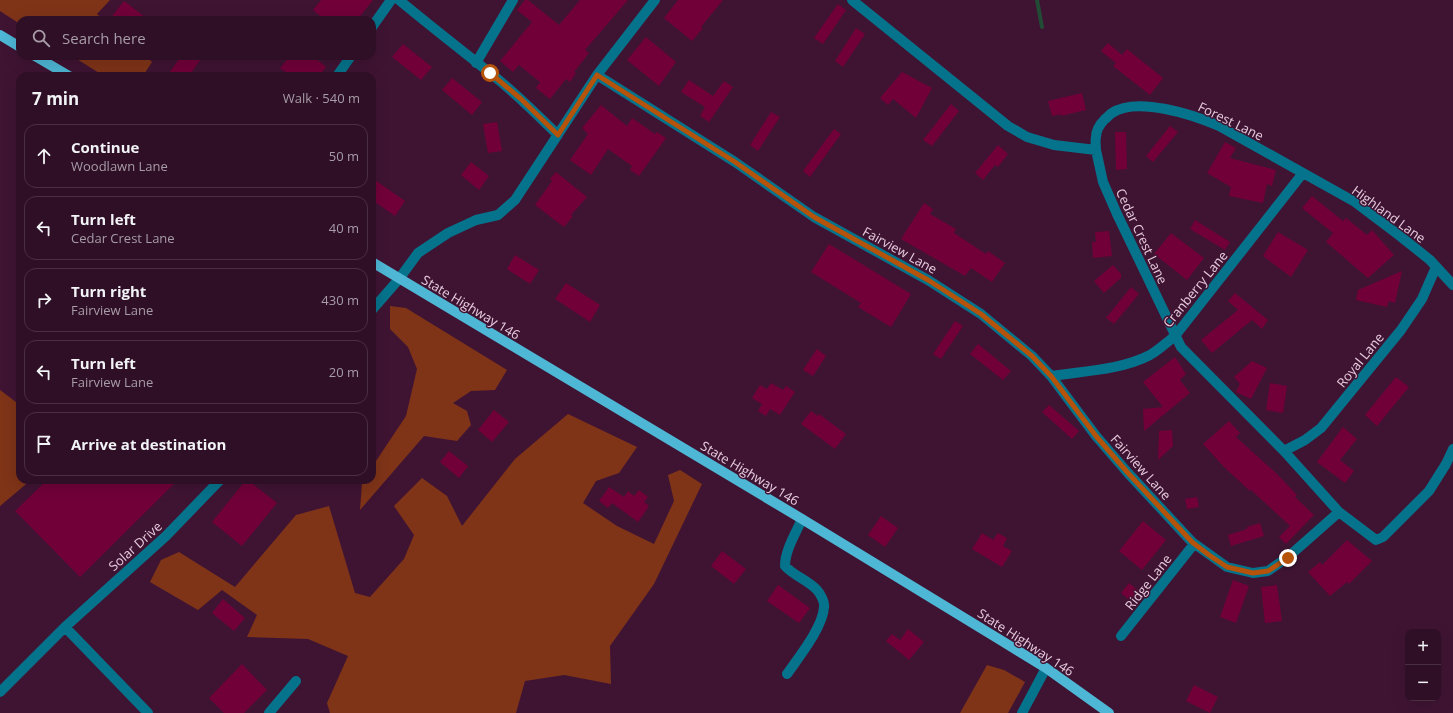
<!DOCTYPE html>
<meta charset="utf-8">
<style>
:root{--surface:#2f0f26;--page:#37182e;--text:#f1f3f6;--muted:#a79ca7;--line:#4a2f43}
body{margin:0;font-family:"Open Sans",sans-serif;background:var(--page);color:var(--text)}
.controls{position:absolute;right:12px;bottom:12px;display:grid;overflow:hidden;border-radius:8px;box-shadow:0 4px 16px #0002}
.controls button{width:36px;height:36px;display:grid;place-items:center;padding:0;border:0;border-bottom:1px solid var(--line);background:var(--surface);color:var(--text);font:20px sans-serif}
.stop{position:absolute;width:12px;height:12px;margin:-9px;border:3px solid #b45309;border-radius:50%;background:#fff}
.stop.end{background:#b45309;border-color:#fff;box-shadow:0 1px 4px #0008}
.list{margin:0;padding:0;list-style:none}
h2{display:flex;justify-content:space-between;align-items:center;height:52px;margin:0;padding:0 16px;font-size:17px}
h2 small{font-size:13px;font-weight:400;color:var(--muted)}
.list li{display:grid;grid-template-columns:26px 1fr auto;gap:12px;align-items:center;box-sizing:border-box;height:64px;margin:0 8px 8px;padding:0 8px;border:1px solid var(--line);border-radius:12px}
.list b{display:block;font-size:15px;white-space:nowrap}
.list p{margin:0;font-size:13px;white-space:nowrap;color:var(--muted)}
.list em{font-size:13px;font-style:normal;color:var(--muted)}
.icon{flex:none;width:22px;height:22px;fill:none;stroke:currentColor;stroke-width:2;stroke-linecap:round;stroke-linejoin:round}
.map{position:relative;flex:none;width:1453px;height:713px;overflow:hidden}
.search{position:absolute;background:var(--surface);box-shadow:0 4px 16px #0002;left:16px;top:16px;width:360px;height:44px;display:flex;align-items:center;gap:10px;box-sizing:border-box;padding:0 14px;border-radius:12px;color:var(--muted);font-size:15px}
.panel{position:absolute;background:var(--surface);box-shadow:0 4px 16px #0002;left:16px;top:72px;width:360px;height:412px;border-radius:12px}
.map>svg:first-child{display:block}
.green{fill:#7f3418}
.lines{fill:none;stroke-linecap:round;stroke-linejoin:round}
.stream{stroke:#224b36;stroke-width:4}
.building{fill:#710039}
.minor{stroke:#06738c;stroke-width:10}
.major{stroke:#4eb7d5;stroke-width:10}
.route{stroke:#b45309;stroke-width:5}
.labels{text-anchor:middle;stroke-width:3;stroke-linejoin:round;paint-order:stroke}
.street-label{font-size:13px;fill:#e7cbdd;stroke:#3f1433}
</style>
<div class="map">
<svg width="1453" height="713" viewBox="0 0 1453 713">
<rect width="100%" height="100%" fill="#3f1433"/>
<path class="green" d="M0,0H110L97,14L104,20H20V24L0,11Z
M72,56H145L152,62L143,76H104Z
M390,306L406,308L507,370L495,390L471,391L453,403L467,411L471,425L457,441L424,436L360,510L362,483L363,480H372V467L406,416L417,369L408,347L390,329Z
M0,390L20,405V480H31L0,506Z
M568,414L637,447L619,473L596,481L583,503L617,526L654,544L674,501L668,475L680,470L702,484L654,584L610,646L611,684L564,675L525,681L516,713H330L327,703L348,656L308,639L247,637L257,615L222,590L198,610L150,582L161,560L179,552L235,587L296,515L329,506L355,593L370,597L404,559L414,535L394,506L422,478L447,496L462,526L515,459Z
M987,665L1004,670L1025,682L1008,713H960Z"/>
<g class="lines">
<path class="stream" d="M1037,0L1042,27"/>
</g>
<path class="building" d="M321,0H373L357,20H325L313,10Z
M525,0H528L559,25L580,0H628L585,50L589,53L574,72L576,73L570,82L566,79L550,99L536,88L540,82L519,65L513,72L500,61L532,22L517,10Z
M678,0H723L701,27L703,28L692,41L664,18Z
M124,1L149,20H109Z
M838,4L846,10L823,44L814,38Z
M856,28L865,34L843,67L835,61Z
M646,37L676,62L659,86L627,60Z
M1108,43L1122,55L1127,49L1163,78L1150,95L1113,66L1116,63L1101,51Z
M403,44L432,67L421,80L392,57Z
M181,56H203L189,76H167Z
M290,56H313L326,67L319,76H291L280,68Z
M902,72L932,88L916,118L893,99L888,105L880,98Z
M452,78L482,102L472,115L442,90Z
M689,80L713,96L724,81L733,87L709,122L700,116L705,107L681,92Z
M1082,93L1086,110L1061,116V114L1052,116L1048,101Z
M951,104L959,111L932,146L923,140Z
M601,105L627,126L632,118L655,134L657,132L666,138L639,176L630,170L632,166L608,149L591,175L570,160L588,134L582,128Z
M771,112L780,117L758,151L750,145Z
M497,122L502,151L488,153L483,124Z
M1170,126L1178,132L1153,162L1146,156Z
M834,129L841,134L810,177L803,171Z
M1115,132H1126L1127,169L1116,170Z
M1225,142L1236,148L1230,158L1276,170L1272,186L1267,184L1263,203L1229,196L1231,187L1207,173Z
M998,145L1008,154L998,167L995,165L983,180L975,173Z
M471,162L489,176L479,190L461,175Z
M556,172L587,197L571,215L573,216L564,227L535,205L552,181L550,179Z
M372,178L405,201L395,216L372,200Z
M1312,196L1343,221L1346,218L1367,235L1372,230L1394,255L1368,278L1326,242L1333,233L1302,208Z
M924,203L933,209L930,214L956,229L954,233L986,254L988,251L1005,263L992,282L971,268L965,276L901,239Z
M1195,220L1230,242L1225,250L1190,229Z
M1109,231L1112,256L1093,258L1092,242H1096L1095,232Z
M1278,232L1308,250L1291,277L1263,256Z
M1171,233L1204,258L1187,280L1154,254Z
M829,244L911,294L891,327L858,307L861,303L811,272Z
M515,255L539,270L530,284L507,269Z
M1113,265L1121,274V278L1104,293L1094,281Z
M1402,271L1395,303L1389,301L1387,307L1356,300L1358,290Z
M566,283L600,305L590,322L555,299Z
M1131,287L1139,294L1114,324L1106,318Z
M1235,293L1268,320L1262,329L1252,320L1212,353L1201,340L1238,310L1228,301Z
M955,321L963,326L941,359L933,354Z
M978,344L1011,371L1003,380L970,354Z
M817,349L826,356L813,376L803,370Z
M1175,357L1186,374L1180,380L1190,393L1144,431L1143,409L1163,407L1143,382Z
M1252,361L1267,368L1251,399L1236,392L1240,384L1234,377Z
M1396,377L1409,387L1377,426L1365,415Z
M771,383L783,390L786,386L795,392L780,415L770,409L766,416L758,411L762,404L752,398L760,385L767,389Z
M1270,383L1287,386L1283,413L1266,410Z
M1049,405L1079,431L1072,439L1042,412Z
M494,410L509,422L492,442L478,430Z
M811,411L818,416L819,414L846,434L835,449L801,424Z
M1229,421L1240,433L1236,437L1276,473L1297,495L1295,497L1314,515L1286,544L1279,537L1290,526L1250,489L1251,492L1224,467L1203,444Z
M1343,427L1357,439L1340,460L1354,471L1345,483L1317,462Z
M1172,430L1173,446L1158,460L1159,431Z
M449,451L468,466L459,478L440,462Z
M47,480H178L80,577L15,511Z
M246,480H248L277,503L242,546L212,522Z
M609,487L624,497L628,491L634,496L639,490L648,497L644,502L649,506L638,522L612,503L608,508L599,501Z
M1197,497L1199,507L1187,509L1185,499Z
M881,516L898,528L885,547L868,535Z
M1143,521L1166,540L1142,570L1119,551Z
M1260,523L1264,536L1231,546L1228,535L1247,529V527Z
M982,533L993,540L998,533L1007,538L1003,546L1012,551L1002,567L972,549Z
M1347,540L1372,561L1349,584L1347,582L1330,596L1308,572L1320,562L1322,565Z
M722,551L746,569L734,584L711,566Z
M1233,580L1249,586L1236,623L1220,617Z
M1129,583L1141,593L1133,603L1121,593Z
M778,585L810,608L799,623L767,601Z
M1277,585L1282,621L1265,623L1261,587Z
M223,599L245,618L234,631L212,613Z
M908,629L924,642L909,660L886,641L892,634L900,640Z
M242,664L267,690L244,713H224L209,698Z
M1194,685L1218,697L1210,713L1186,701Z"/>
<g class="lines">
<path class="minor" d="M399,0C429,25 460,49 490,73C515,92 536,114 558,135
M852,0L1008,126L1027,137L1054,145L1096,150L1103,182L1117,214L1181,347L1284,451L1339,512L1376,540L1383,537L1429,491L1446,464L1453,449
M372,27L391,0
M476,63L513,0
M597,75L735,162L814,217L928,280L981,314L1032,356L1051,376L1096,436L1128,473L1192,542L1227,567L1253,573L1268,571L1288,557L1339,512
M337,76L351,56
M1096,150C1096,146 1095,141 1096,137C1096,130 1100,124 1105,119C1108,117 1110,114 1112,113C1137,96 1194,115 1219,126L1355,202L1400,236L1430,260L1453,285
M372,310L399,279L418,253L448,233L476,220L498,215L515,200L597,75L655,0
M1051,376C1084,371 1121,370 1150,355C1159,350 1167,342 1175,336L1303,173
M1284,451L1305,440L1321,428L1401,330L1422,299L1436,267
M65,627L148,713
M1121,636L1194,544
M787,674C799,657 823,627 824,607C825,602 820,593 817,590C808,580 794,576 785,566C785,550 796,533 802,519
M0,692L65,627L166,536L220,480
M269,713L296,681
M1022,713L1046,668"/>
<path class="major" d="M0,35L20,47
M35,56L69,76
M372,262L802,519L1002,641L1046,668L1109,713"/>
</g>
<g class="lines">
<path class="route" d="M490,73L521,99L558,135L597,75L735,162L814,217L928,280L981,314L1032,356L1051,376L1096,436L1128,473L1192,542L1209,555L1227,567L1253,573L1268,571L1288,558"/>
</g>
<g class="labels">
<g class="street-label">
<text transform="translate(1231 121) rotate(26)" y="5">Forest Lane</text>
<text transform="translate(1389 214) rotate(36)" y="5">Highland Lane</text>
<text transform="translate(1142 236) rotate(65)" y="5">Cedar Crest Lane</text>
<text transform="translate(900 250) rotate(29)" y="5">Fairview Lane</text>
<text transform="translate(1195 289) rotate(-51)" y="5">Cranberry Lane</text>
<text transform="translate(471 307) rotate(31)" y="5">State Highway 146</text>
<text transform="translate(1360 360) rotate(-51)" y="5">Royal Lane</text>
<text transform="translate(1141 467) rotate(48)" y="5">Fairview Lane</text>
<text transform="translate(750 473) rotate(31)" y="5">State Highway 146</text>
<text transform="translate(135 546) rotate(-42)" y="5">Solar Drive</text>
<text transform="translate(1148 582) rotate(-52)" y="5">Ridge Lane</text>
<text transform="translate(1026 642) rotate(33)" y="5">State Highway 146</text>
</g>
</g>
</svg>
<div class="controls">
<button>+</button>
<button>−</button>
</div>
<div class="stop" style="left:490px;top:73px"></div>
<div class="stop end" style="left:1288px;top:558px"></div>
<div class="search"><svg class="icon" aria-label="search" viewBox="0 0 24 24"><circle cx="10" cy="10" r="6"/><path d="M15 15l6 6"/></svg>Search here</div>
<section class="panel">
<h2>7 min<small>Walk · 540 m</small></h2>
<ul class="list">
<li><svg class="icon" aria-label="ahead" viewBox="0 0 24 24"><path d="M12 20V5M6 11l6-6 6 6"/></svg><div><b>Continue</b><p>Woodlawn Lane</p></div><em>50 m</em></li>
<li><svg class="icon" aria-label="left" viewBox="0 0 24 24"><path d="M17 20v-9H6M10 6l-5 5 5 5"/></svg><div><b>Turn left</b><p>Cedar Crest Lane</p></div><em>40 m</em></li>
<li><svg class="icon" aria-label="right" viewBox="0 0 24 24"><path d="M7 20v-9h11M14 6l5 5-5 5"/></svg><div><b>Turn right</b><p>Fairview Lane</p></div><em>430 m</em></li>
<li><svg class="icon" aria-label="left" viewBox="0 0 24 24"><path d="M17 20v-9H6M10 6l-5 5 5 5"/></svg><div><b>Turn left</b><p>Fairview Lane</p></div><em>20 m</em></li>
<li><svg class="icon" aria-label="arrive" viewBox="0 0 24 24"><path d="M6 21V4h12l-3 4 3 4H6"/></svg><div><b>Arrive at destination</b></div></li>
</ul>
</section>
</div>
